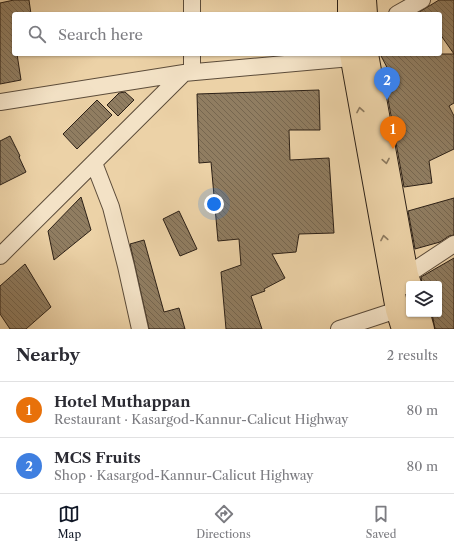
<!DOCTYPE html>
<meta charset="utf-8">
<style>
:root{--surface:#fff;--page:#f7f7f7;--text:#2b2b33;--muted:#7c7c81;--line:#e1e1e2;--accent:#111827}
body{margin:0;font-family:"Libre Caslon Text",serif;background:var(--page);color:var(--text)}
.controls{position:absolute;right:12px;bottom:12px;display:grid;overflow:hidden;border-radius:4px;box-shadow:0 1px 3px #0004}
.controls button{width:36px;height:36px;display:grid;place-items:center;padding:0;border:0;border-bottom:1px solid var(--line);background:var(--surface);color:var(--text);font:20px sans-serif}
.you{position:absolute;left:214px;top:204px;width:14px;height:14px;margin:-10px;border:3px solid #fff;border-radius:50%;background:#1a73e8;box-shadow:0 0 0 6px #1a73e833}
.badge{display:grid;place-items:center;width:26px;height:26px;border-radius:50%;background:var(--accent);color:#fff;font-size:13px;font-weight:700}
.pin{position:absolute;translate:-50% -33px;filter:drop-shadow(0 1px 2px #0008)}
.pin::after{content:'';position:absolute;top:21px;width:14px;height:12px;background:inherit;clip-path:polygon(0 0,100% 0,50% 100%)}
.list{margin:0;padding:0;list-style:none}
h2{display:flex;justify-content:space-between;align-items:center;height:52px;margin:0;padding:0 16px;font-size:17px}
h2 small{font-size:13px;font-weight:400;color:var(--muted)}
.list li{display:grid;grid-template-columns:26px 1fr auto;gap:12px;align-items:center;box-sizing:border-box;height:56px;padding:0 16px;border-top:1px solid var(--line)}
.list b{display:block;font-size:15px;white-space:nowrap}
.list p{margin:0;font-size:13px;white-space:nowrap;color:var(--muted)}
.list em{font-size:13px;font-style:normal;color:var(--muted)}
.icon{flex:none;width:22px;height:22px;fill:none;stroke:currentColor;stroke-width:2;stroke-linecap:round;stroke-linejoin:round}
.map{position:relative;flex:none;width:454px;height:329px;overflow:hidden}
.search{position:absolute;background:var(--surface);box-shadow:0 1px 3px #0004;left:12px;right:12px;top:12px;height:44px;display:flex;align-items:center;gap:10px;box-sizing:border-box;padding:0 14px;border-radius:4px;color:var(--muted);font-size:15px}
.sheet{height:164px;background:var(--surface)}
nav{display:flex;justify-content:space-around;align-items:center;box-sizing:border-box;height:56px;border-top:1px solid var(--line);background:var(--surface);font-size:11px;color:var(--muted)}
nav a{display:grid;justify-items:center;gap:2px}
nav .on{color:var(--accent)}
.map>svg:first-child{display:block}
.building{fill:url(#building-back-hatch);stroke:#2c2016}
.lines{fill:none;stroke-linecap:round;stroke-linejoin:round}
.minor-casing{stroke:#5c4c3a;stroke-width:18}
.highway-casing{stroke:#2c2016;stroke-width:24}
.minor{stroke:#f3e2c6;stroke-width:16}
.highway{stroke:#ecd2a7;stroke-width:22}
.oneway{stroke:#8c795e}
</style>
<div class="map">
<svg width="454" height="329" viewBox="0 0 454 329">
<defs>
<pattern id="building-back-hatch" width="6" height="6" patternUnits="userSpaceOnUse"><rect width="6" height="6" fill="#907d61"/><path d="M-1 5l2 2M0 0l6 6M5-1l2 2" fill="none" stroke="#76664f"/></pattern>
</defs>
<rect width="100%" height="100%" fill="#ecd2a7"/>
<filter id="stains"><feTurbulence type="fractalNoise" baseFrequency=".005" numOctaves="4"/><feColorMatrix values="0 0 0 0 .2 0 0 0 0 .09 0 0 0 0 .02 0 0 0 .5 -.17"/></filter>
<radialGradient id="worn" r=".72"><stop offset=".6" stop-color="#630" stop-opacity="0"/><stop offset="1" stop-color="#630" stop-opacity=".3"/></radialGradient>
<path class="building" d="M14,0H29L31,14H14V54H17L21,80L0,84V3Z
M439,0H454V54L440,34V14H416Z
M380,54H454V103L449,106L454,116V149L429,161L432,183L404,187L384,77L391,75Z
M319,90L320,130H289L290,160L329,158L334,233L299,234L296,252L272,254L285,278L264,289L265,291L251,296L262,329H226L221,272L241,265L239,239L218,241L211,162L199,163L197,94Z
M125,92L134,100L118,116L107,105L119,93Z
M97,100L112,115L77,149L63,134Z
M10,136L20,156L19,157L26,172L0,185V141Z
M81,197L91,230L54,260L48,231Z
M454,198V235L449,236L440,242L415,249L408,211Z
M179,211L197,249L180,256L163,219Z
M144,240L164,312L179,308L185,329H149L130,244Z
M454,258V329H435L432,314H439V284H422L421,277Z
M25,264L51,307L26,329H10L0,314V286Z"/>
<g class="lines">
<g class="minor-casing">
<path id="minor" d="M192,14V0
M397,14L422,0
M192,72V54
M0,102L184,73
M94,163L111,207L126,266L140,329
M0,256L184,73L351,58
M407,275L454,244
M339,329L397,310"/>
</g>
<g class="highway-casing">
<path id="highway" d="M349,0V14
M365,0L366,14
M351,54L397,310L403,329
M367,54L407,275L410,284
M419,314L423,329"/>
</g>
<use href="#minor" class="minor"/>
<use href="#highway" class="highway"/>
</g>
<defs><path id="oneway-chevron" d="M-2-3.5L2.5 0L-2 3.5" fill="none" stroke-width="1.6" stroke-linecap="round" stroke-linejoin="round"/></defs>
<g class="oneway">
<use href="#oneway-chevron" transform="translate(360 110) rotate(-100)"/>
<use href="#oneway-chevron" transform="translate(386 161) rotate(80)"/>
<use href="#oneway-chevron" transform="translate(384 238) rotate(-100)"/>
</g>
<rect width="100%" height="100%" filter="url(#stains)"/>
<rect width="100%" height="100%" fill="url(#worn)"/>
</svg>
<div class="controls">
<button><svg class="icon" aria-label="layers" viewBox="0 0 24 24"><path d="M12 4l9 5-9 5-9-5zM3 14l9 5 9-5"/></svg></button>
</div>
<div class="you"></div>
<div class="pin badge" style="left:393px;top:149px;background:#e8710a">1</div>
<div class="pin badge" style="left:387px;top:100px;background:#3f7fe0">2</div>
<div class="search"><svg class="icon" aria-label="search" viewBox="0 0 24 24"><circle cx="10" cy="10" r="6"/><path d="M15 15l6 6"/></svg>Search here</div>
</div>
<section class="sheet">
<h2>Nearby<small>2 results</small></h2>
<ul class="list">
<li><span class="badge" style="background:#e8710a">1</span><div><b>Hotel Muthappan</b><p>Restaurant · Kasargod-Kannur-Calicut Highway</p></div><em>80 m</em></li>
<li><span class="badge" style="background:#3f7fe0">2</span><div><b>MCS Fruits</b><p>Shop · Kasargod-Kannur-Calicut Highway</p></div><em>80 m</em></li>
</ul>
</section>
<nav>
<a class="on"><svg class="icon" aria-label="map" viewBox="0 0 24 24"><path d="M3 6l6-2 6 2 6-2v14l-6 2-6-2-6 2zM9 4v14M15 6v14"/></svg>Map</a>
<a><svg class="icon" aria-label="directions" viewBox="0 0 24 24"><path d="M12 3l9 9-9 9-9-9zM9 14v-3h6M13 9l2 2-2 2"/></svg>Directions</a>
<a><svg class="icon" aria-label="saved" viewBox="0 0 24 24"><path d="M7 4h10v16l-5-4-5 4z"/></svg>Saved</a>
</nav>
